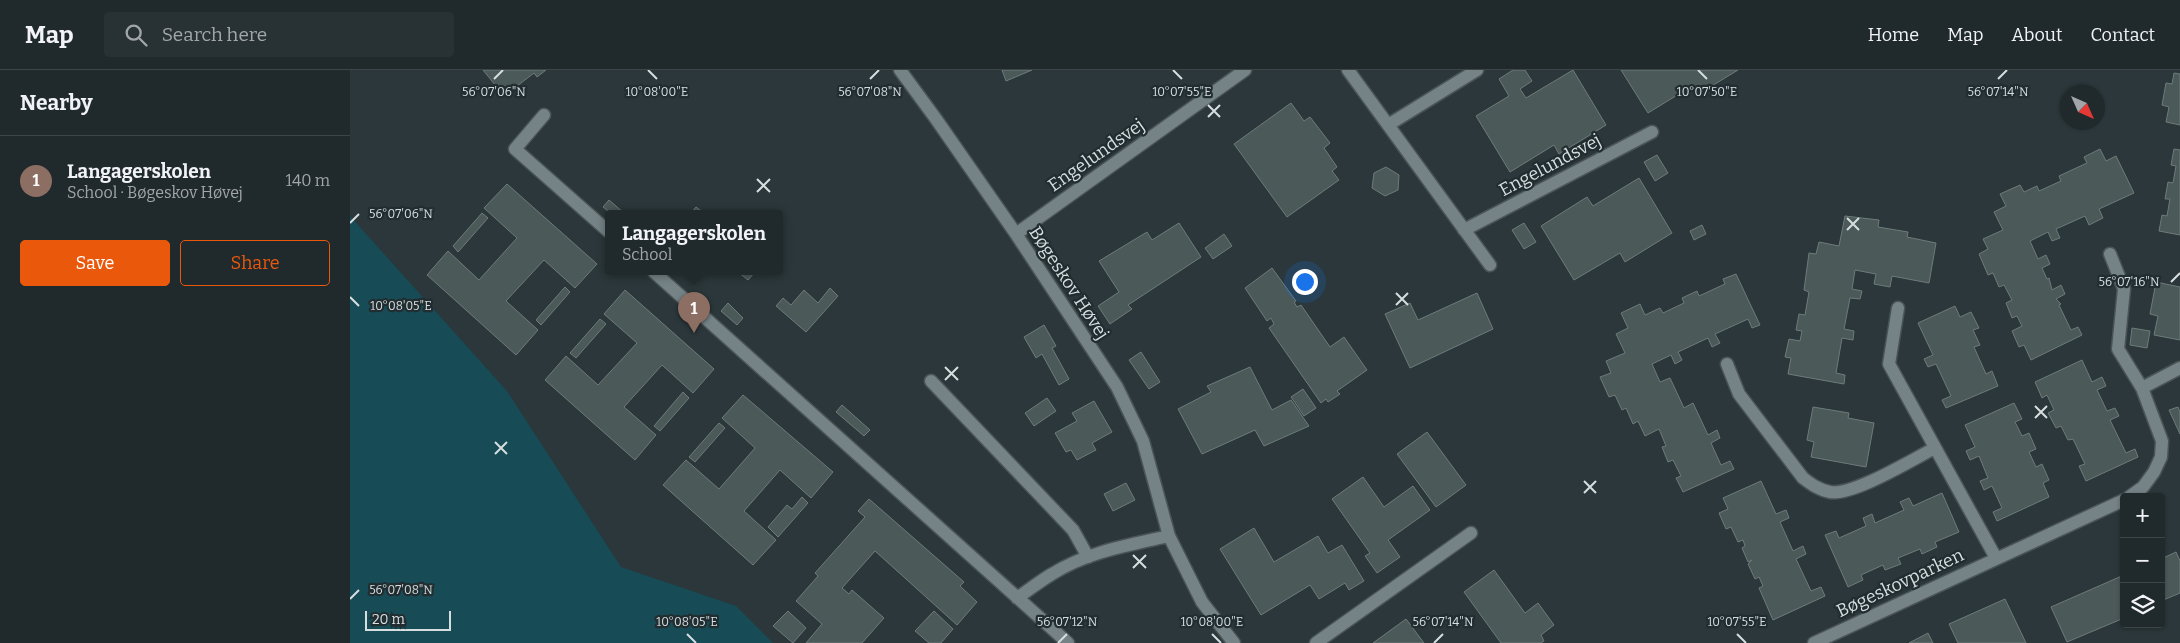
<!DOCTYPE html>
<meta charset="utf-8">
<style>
:root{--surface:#20292c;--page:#283134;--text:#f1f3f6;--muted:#a2a6a9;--line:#3d4548;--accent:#ea580c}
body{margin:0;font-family:Bitter,serif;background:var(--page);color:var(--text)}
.controls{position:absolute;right:15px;bottom:15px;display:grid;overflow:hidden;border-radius:5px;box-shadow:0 1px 4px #0004}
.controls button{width:45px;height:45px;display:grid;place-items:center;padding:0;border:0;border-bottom:1px solid var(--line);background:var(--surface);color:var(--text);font:25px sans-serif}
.compass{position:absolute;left:1710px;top:15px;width:45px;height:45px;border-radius:50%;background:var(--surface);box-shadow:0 1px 4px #0004;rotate:135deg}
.scale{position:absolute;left:15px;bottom:12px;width:86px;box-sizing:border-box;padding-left:5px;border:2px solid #d6dee0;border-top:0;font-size:14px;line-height:18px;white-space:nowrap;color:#d6dee0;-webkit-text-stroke:4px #212d30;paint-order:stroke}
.you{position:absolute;left:954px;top:211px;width:18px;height:18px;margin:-12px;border:4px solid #fff;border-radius:50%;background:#1a73e8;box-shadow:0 0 0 8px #1a73e833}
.badge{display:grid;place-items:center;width:32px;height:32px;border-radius:50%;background:var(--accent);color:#fff;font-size:16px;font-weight:700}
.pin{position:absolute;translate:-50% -41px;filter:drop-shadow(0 1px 2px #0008)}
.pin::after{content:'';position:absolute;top:26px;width:18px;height:15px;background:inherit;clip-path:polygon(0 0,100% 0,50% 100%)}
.popup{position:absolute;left:255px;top:140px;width:178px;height:65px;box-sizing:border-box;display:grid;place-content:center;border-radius:5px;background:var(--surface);filter:drop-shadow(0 1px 4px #0005);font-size:16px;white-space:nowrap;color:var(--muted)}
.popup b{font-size:19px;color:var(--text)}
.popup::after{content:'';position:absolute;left:50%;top:100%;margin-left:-10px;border:10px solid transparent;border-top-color:var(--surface)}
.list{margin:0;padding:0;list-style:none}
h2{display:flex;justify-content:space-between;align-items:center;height:65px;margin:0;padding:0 20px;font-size:21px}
h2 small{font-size:16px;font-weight:400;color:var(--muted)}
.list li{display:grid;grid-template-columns:32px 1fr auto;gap:15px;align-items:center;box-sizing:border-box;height:90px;padding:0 20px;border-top:1px solid var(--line)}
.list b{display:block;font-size:19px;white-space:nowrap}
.list p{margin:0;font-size:16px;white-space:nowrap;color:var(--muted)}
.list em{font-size:16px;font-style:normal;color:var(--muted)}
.actions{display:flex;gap:10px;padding:15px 20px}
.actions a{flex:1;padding:11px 0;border:1px solid var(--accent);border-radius:5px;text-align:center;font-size:18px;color:var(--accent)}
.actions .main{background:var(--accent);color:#fff}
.icon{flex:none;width:28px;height:28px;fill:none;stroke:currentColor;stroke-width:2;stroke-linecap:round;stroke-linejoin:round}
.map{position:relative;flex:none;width:1830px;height:573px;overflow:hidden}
header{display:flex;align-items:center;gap:30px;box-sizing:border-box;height:70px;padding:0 25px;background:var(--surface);border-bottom:1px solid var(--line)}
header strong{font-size:24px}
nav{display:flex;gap:28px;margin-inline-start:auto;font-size:18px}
.search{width:350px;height:45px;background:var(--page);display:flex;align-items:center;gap:12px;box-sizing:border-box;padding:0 18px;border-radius:5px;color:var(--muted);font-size:19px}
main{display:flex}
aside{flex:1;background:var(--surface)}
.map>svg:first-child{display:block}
.green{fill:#174b56}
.building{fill:#4b5958;stroke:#6d7c7b}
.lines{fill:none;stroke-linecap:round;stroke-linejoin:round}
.lane-casing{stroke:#4a5456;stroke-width:15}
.street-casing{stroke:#4a5456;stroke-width:15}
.lane{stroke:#758386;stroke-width:12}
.street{stroke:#758386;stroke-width:12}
.ticks{fill:none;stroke:#d6dee0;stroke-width:2}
.labels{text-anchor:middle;stroke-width:4.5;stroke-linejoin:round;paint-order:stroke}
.street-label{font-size:18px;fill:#d6dee0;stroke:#212d30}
.ticks-label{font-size:12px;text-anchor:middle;fill:#d6dee0;stroke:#212d30;stroke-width:4.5;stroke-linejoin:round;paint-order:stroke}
</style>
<header>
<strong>Map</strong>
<div class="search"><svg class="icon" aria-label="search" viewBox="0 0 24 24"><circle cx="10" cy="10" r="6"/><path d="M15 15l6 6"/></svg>Search here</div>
<nav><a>Home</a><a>Map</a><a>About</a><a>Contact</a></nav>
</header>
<main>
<aside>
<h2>Nearby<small></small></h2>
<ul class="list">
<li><span class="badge" style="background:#8d6e63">1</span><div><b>Langagerskolen</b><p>School · Bøgeskov Høvej</p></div><em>140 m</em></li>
</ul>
<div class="actions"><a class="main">Save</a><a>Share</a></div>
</aside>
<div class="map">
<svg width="1830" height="573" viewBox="0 0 1830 573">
<rect width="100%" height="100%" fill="#2b373a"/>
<path class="green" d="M0,146L157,321L271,497L386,536L423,573H0Z"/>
<path class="building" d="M133,0H196L187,7L184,3L154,26Z
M652,0H682L656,11Z
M1163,0H1175L1182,11L1170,19L1176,28L1223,0L1256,55L1209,84L1204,75L1160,102L1126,46L1159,26L1149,9Z
M1271,0H1388L1347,25L1342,16L1298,43Z
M1824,3L1830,4V55L1816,52L1819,37L1812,35L1816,13L1822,14Z
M941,33L954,51L960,47L980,73L974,78L987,97L982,101L989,110L937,147L884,74Z
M1750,79L1756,91L1766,86L1784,123L1749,139L1753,148L1739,155L1735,146L1706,159L1710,168L1702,171L1698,162L1680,171L1688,189L1696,185L1700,194L1692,198L1697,209L1699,208L1702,220L1711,215L1715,224L1706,229L1711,234L1709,235L1721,260L1728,257L1732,265L1681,290L1674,275L1669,277L1662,261L1672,256L1667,246L1662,248L1656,233L1662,230L1654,215L1649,217L1643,203L1638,205L1629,184L1638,179L1633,169L1653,160L1644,142L1656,136L1650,124L1670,115L1674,122L1687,116L1689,121L1711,111L1709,106L1737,93L1734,87Z
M1824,79L1830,80V165L1809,161L1812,145L1817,146L1820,129H1815L1818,112L1823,113L1826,96L1821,95Z
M1307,85L1318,103L1305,111L1294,92Z
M1036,97L1049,105L1048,120L1035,126L1022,118L1024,103Z
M1289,108L1322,163L1275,192L1270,183L1224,210L1191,156L1237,127L1243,136Z
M157,114L247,194L225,218L194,190L156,231L188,260L166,285L77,205L98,181L129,210L167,168L134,138Z
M259,130L274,143V144H262L253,137Z
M346,137L354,143L353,144H340Z
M132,143L138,148L108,182L103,176Z
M1495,146L1529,150L1528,157L1558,162L1557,167L1586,173L1579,213L1542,206L1540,217L1524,214L1526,204L1505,200L1502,219L1512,221L1510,229L1500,228L1494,259L1504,261L1503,270L1492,268L1486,303L1495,305L1494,314L1438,304L1441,288L1435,287L1439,269L1450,271L1452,261L1446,260L1449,244L1455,245L1459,222L1454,220L1459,183L1466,184L1469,172L1489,176Z
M829,153L851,187L778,235L782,239L760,254L748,236L769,222L749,191L797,162L802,170Z
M1174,153L1186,172L1174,179L1162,160Z
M1352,155L1356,164L1344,170L1340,161Z
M874,164L882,176L863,189L855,178Z
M922,198L946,231L944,232L947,237L951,235L980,277L994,267L1017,300L987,321L990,324L978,332L976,329L971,333L919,258L924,254L921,248L917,251L895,218Z
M388,202H405L398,210Z
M1386,204L1410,255L1402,258L1398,249L1365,264L1370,273L1362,277L1358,268L1328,282L1332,290L1325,294L1321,285L1302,294L1310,312L1320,308L1334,338L1343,333L1358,365L1367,360L1370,368L1361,373L1371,395L1380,391L1384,399L1333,422L1326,408L1331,406L1323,390L1318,392L1312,377L1316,376L1309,359L1295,366L1288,351L1283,354L1276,338L1272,340L1265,325L1259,327L1250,307L1261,303L1256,291L1275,283L1266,264L1278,258L1271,243L1290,234L1295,245L1310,238L1313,243L1334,233L1332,228L1347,221L1349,226L1375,214L1373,209Z
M1806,212L1830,217V270L1804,265L1808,246L1800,244Z
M215,217L220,222L191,255L186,250Z
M480,218L488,226L456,262L426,236L433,228L441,235L454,220L468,233Z
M275,220L364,299L343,323L312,295L274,337L306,365L285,390L195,310L216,286L248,315L287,273L254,244Z
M1127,223L1143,259L1060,298L1035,244L1060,233L1068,250Z
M378,233L393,248L387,255L371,241Z
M1605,236L1610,247L1621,242L1629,258L1623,260L1630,275L1624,277L1636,304L1642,301L1648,316L1596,338L1592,330L1601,326L1586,294L1578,297L1574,289L1583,285L1568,253Z
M250,249L256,254L226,288L220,283Z
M694,255L706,276L702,278L719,309L709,315L692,284L686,288L674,267Z
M1782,258L1800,261L1797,278L1780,275Z
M791,282L810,312L799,319L779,290Z
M1732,290L1742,312L1752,307L1756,316L1747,320L1757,341L1765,338L1769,346L1760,350L1776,383L1785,379L1788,387L1736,411L1729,396L1735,394L1723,369L1718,370L1711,356L1706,358L1698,343L1704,340L1697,325L1692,328L1685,312Z
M900,297L922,340L941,330L959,356L914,376L905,360L852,384L828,339L861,322L857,316Z
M953,319L966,338L954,346L941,327Z
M333,322L339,328L310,361L304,356Z
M393,325L483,402L461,428L430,400L394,441L426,470L403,495L313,415L336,390L369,419L405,378L372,348Z
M697,328L706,341L684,356L675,343Z
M744,331L762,362L742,373L746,380L727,390L721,380L716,382L705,363L727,351L722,343Z
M1664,333L1672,349L1665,352L1672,366L1679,363L1686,379L1679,382L1686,397L1692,394L1699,410L1693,413L1699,427L1647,451L1643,442L1652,438L1642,416L1634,420L1630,411L1638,408L1629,386L1620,390L1616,381L1625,377L1615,355Z
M492,335L520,360L514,366L486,342Z
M1463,337L1499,343L1498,348L1524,353L1516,397L1461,387L1464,372L1457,370Z
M1828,337L1830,342V364L1819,340Z
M369,353L375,358L345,392L339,387Z
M1077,362L1116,415L1086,437L1047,384Z
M1013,407L1034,437L1063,416L1080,440L1038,470L1050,487L1027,503L1015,486L1020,483L982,429Z
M1411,411L1426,444L1436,440L1439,448L1430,452L1443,481L1453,476L1456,484L1446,489L1461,521L1471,517L1475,526L1423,550L1409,518L1413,516L1409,507L1405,509L1398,494L1402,490L1398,492L1392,478L1395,476L1393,470L1388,472L1381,457L1376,459L1369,443L1378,439L1373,428Z
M776,413L785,430L763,441L754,424Z
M1592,423L1609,462L1585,472L1587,477L1572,484L1570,479L1548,488L1551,494L1535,500L1533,495L1511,505L1513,510L1498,517L1475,465L1486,461L1489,468L1516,456L1513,448L1522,444L1525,453L1554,440L1550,432L1559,428L1563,436Z
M452,427L458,433L428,467L418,457L437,435L442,439Z
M519,429L614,512L610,516L627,532L607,555L525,481L492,518L499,524L502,520L534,548L512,573H456L472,554L446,531L468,506L465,503L515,447L508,441Z
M904,458L924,492L968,466L978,483L992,475L1014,511L999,520L995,513L969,529L960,515L911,545L870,479Z
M1826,482L1830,491V523L1811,531V489Z
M1144,500L1175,543L1188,533L1204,555L1191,565L1194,571L1191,573H1151L1114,522Z
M1774,505V548L1717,572L1701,537Z
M1655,529L1676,573H1608L1599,554Z
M438,541L456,558L443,573L423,556Z
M584,541L603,559L591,573H579L565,561Z
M1056,549L1074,573H1023Z
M1578,563L1583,573H1559Z"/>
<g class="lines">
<g class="lane-casing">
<path id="lane" d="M581,311L723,460L738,487
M966,573L1121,463"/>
</g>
<g class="street-casing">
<path id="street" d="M550,0L586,49L666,164L767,317L793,371L819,466L852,532L884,573
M998,0L1140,195
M194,45L165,79L259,162
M1038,55L1127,0
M1114,160L1302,62
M666,164L895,0
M1760,184L1774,219L1768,279L1792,318L1812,371L1811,387L1804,402L1793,417L1779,427
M304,202L718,573
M1548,238L1539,294L1646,488
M1377,294L1389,324L1453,408C1461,414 1469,420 1480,422C1503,426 1563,389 1585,378
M1792,318L1830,298
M667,528C679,520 690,511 702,504C737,482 779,475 819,466
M1464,573L1774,430"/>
</g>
<use href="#lane" class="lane"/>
<use href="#street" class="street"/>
</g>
<path class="ticks" d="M298,0L307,9M823,0L832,9M1348,0L1357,9M144,9L153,0M520,9L529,0M1648,9L1657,0M858,35L870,47M858,47L870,35M407,109L420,122M407,122L420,109M1497,148L1509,160M0,153L9,144M1497,160L1509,148M1821,212L1830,203M1046,223L1058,235M0,227L9,236M1046,235L1058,223M595,297L608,310M595,310L608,297M1685,336L1697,348M1685,348L1697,336M145,372L157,384M145,384L157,372M1234,411L1246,423M1234,423L1246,411M783,485L796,498M783,498L796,485M0,529L9,520M337,564L346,573M862,564L871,573M1387,564L1396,573M708,573L717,564M1084,573L1093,564"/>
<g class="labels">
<g class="street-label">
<text transform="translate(746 85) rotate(-35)" y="6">Engelundsvej</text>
<text transform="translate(1200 95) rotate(-28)" y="6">Engelundsvej</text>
<text transform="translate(719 213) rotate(57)" y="6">Bøgeskov Høvej</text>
<text transform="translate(1550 513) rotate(-25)" y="6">Bøgeskovparken</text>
</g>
</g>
<g class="ticks-label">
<text x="144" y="26">56°07'06"N</text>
<text x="307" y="26">10°08'00"E</text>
<text x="520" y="26">56°07'08"N</text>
<text x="832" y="26">10°07'55"E</text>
<text x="1357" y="26">10°07'50"E</text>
<text x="1648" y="26">56°07'14"N</text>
<text x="51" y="148">56°07'06"N</text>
<text x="1779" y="216">56°07'16"N</text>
<text x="51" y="240">10°08'05"E</text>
<text x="51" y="524">56°07'08"N</text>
<text x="337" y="556">10°08'05"E</text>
<text x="717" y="556">56°07'12"N</text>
<text x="862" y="556">10°08'00"E</text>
<text x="1093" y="556">56°07'14"N</text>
<text x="1387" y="556">10°07'55"E</text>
</g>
</svg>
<div class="controls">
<button>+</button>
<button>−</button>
<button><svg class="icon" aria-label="layers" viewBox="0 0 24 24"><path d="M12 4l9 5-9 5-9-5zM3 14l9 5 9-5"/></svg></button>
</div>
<svg class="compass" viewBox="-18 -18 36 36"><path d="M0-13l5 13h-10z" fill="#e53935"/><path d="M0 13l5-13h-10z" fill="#a2a6a9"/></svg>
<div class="scale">20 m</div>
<div class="you"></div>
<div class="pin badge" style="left:344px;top:263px;background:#8d6e63">1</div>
<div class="popup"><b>Langagerskolen</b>School</div>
</div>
</main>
